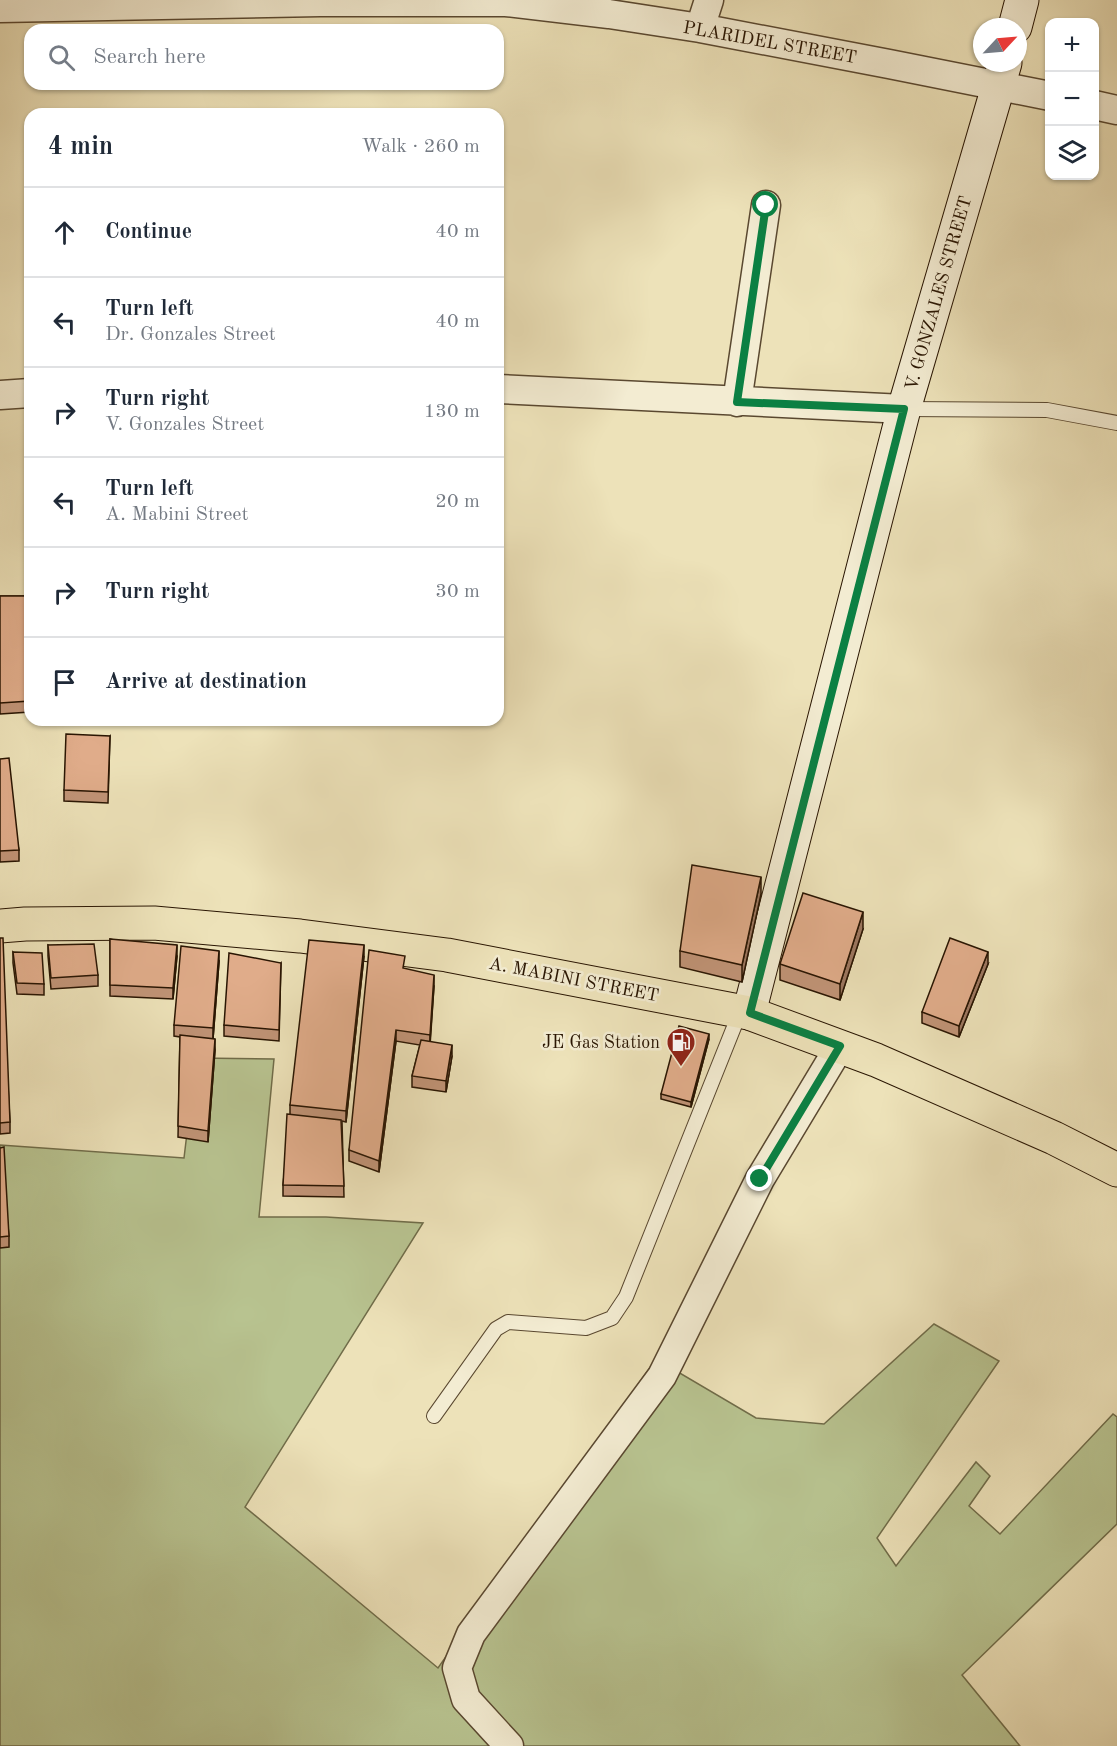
<!DOCTYPE html>
<meta charset="utf-8">
<style>
:root{--surface:#fff;--page:#f2f2f3;--text:#1f2937;--muted:#747a83;--line:#e0e1e3}
body{margin:0;font-family:"Old Standard TT",serif;background:var(--page);color:var(--text)}
.controls{position:absolute;right:18px;top:18px;display:grid;overflow:hidden;border-radius:12px;box-shadow:0 2px 4px #0004}
.controls button{width:54px;height:54px;display:grid;place-items:center;padding:0;border:0;border-bottom:2px solid var(--line);background:var(--surface);color:var(--text);font:30px sans-serif}
.compass{position:absolute;left:973px;top:18px;width:54px;height:54px;border-radius:50%;background:var(--surface);box-shadow:0 2px 4px #0004;rotate:64deg}
.stop{position:absolute;width:18px;height:18px;margin:-14px;border:4px solid #0b8043;border-radius:50%;background:#fff}
.stop.end{background:#0b8043;border-color:#fff;box-shadow:0 2px 6px #0008}
.list{margin:0;padding:0;list-style:none}
h2{display:flex;justify-content:space-between;align-items:center;height:78px;margin:0;padding:0 24px;font-size:26px}
h2 small{font-size:20px;font-weight:400;color:var(--muted)}
.list li{display:grid;grid-template-columns:39px 1fr auto;gap:18px;align-items:center;box-sizing:border-box;height:90px;padding:0 24px;border-top:2px solid var(--line)}
.list b{display:block;font-size:22px;white-space:nowrap}
.list p{margin:0;font-size:20px;white-space:nowrap;color:var(--muted)}
.list em{font-size:20px;font-style:normal;color:var(--muted)}
.icon{flex:none;width:33px;height:33px;fill:none;stroke:currentColor;stroke-width:2;stroke-linecap:round;stroke-linejoin:round}
.map{position:relative;flex:none;width:1117px;height:1746px;overflow:hidden}
.search{position:absolute;background:var(--surface);box-shadow:0 2px 4px #0004;left:24px;top:24px;width:480px;height:66px;display:flex;align-items:center;gap:15px;box-sizing:border-box;padding:0 21px;border-radius:18px;color:var(--muted);font-size:22px}
.panel{position:absolute;background:var(--surface);box-shadow:0 2px 4px #0004;left:24px;top:108px;width:480px;height:618px;border-radius:18px}
.map>svg:first-child{display:block}
.green{fill:#b8c390;stroke:#706c49;stroke-width:1.5}
.lines{fill:none;stroke-linecap:round;stroke-linejoin:round}
.lane-casing{stroke:#5a4830;stroke-width:16}
.street-casing{stroke:#5a4830;stroke-width:31}
.secondary-casing{stroke:#291502;stroke-width:35}
.primary-casing{stroke:#291502;stroke-width:35}
.lane{stroke:#f3ecd2;stroke-width:14}
.street{stroke:#f3ecd2;stroke-width:28}
.secondary{stroke:#f3ecd2;stroke-width:33}
.primary{stroke:#ede2b9;stroke-width:33}
.wall{fill:#c19477;stroke:#291502;stroke-width:1.5}
.shaded-wall{fill:#9d7861;stroke:#291502;stroke-width:1.5}
.building{fill:#e0ac8a;stroke:#291502;stroke-width:1.5}
.route{stroke:#0b8043;stroke-width:8}
.labels{text-anchor:middle;stroke-width:5;stroke-linejoin:round;paint-order:stroke}
.street-label{font-size:18px;fill:#291502;stroke:#f3ecd2}
.poi-label{font-size:18px;fill:#291502;stroke:#f3ecd2;text-anchor:end}
</style>
<div class="map">
<svg width="1117" height="1746" viewBox="0 0 1117 1746">
<rect width="100%" height="100%" fill="#ede2b9"/>
<filter id="stains"><feTurbulence type="fractalNoise" baseFrequency=".00333" numOctaves="4"/><feColorMatrix values="0 0 0 0 .2 0 0 0 0 .09 0 0 0 0 .02 0 0 0 .5 -.17"/></filter>
<radialGradient id="worn" r=".72"><stop offset=".6" stop-color="#630" stop-opacity="0"/><stop offset="1" stop-color="#630" stop-opacity=".3"/></radialGradient>
<path class="green" d="M196,1058L274,1059L259,1217H326L423,1223L245,1507L438,1668L656,1359L756,1418L824,1424L934,1324L999,1361L877,1538L896,1566L976,1462L990,1476L969,1506L1000,1534L1113,1414L1117,1417V1524L962,1675L1020,1746H0V1145L184,1158Z"/>
<g class="lines">
<g class="lane-casing">
<path id="lane" d="M904,409L1047,410L1117,423
M434,1416L496,1329L508,1322L586,1328L612,1318L626,1297L740,1012"/>
</g>
<g class="street-casing">
<path id="street" d="M0,8L320,2H506L609,14L700,28L889,64L1050,96
M700,28L709,0
M1094,105L1117,110
M498,389L904,409
M0,395L30,393
M737,402L766,205
M509,1746L466,1699L457,1668L471,1634L662,1376L760,1179L840,1046"/>
</g>
<g class="secondary-casing">
<path id="secondary" d="M1015,27L1022,0
M749,1013L904,409L1005,63"/>
</g>
<g class="primary-casing">
<path id="primary" d="M0,926L25,924L154,923L300,936L447,955L749,1013L876,1060L1054,1138L1117,1170"/>
</g>
<use href="#lane" class="lane"/>
<use href="#street" class="street"/>
<use href="#secondary" class="secondary"/>
<use href="#primary" class="primary"/>
</g>
<path class="wall" d="M0,596H30V712L0,714Z
M110,736L108,803L64,801V790Z
M0,759L19,850V861L0,862Z
M761,894L742,982L680,967V951Z
M863,929L840,1000L780,980V964Z
M0,938L10,1122V1133L0,1134Z
M110,939L177,956L173,999L110,996Z
M48,945L98,975V986L51,989L48,956Z
M13,952L44,984V995L17,994L13,963Z
M364,956L346,1122L342,1121L344,1197L283,1196V1185L290,1114V1105Z
M219,962L213,1039L215,1050L208,1142L178,1137L180,1037L174,1036V1025Z
M281,963L279,1041L224,1036V1025Z
M988,964L959,1037L922,1023V1012Z
M404,969L434,986L430,1041L452,1056L446,1092L412,1087V1076L420,1045L396,1041L379,1172L349,1161V1150Z
M709,1039L691,1107L661,1099V1094Z
M0,1148L9,1236V1247L0,1248Z"/>
<path class="shaded-wall" d="M761,877V894L742,982V965Z
M863,912V929L840,1000V984Z
M177,945V956L173,999V988Z
M364,945V956L346,1122V1111Z
M219,951V962L213,1039V1028Z
M988,952V964L959,1037V1026Z
M434,975V986L430,1046V1035Z
M396,1030V1041L379,1172V1161Z
M709,1034V1039L691,1107V1102Z
M215,1039V1050L208,1142V1131Z
M452,1045V1056L446,1092V1081Z"/>
<path class="building" d="M128,113V114H86Z
M0,596H30V701L0,703Z
M66,734L110,736L108,792L64,790Z
M9,758L19,850L0,851V759Z
M692,865L761,877L742,965L680,951Z
M803,893L863,912L840,984L780,964Z
M0,938H3L10,1122L0,1123Z
M950,938L988,952L959,1026L922,1012Z
M110,939L177,945L173,988L110,985Z
M309,940L364,945L346,1111L290,1105Z
M94,944L98,975L51,978L48,945Z
M181,946L219,951L213,1028L174,1025Z
M369,950L405,956L403,968L434,975L430,1035L396,1030L379,1161L349,1150Z
M13,952L42,953L44,984L17,983Z
M229,953L281,963L279,1030L224,1025Z
M679,1026L709,1034L691,1102L661,1094Z
M180,1035L215,1039L208,1131L178,1126Z
M421,1040L452,1045L446,1081L412,1076Z
M287,1114L341,1120L344,1186L283,1185Z
M4,1147L9,1236L0,1237V1148Z"/>
<g class="lines">
<path class="route" d="M760,1179L840,1046L750,1013L904,409L737,402L766,205"/>
</g>
<defs>
<g id="fuel-pin" transform="scale(1.5)"><path d="M0 17L-7.5 6A9.5 9.5 0 1 1 7.5 6Z" fill="#8f2418" stroke="#f3ecd2"/><path d="M-5.5-6h7V0h2V4h1.3V-2.5L3-4.5l.8-.8L6-3V5H2.5V1h-1V6h-7ZM-4.2-4.7v3.2H.2V-4.7Z" fill="#fff"/></g>
</defs>
<g fill-rule="evenodd">
<use href="#fuel-pin" x="681" y="1042"/>
</g>
<g class="labels">
<g class="street-label">
<text transform="translate(770 42) rotate(10)" y="6">PLARIDEL STREET</text>
<text transform="translate(938 293) rotate(-74)" y="6">V. GONZALES STREET</text>
<text transform="translate(574 979) rotate(11)" y="6">A. MABINI STREET</text>
</g>
<g class="poi-label">
<text x="660" y="1048">JE Gas Station</text>
</g>
</g>
<rect width="100%" height="100%" filter="url(#stains)"/>
<rect width="100%" height="100%" fill="url(#worn)"/>
</svg>
<div class="controls">
<button>+</button>
<button>−</button>
<button><svg class="icon" aria-label="layers" viewBox="0 0 24 24"><path d="M12 4l9 5-9 5-9-5zM3 14l9 5 9-5"/></svg></button>
</div>
<svg class="compass" viewBox="-18 -18 36 36"><path d="M0-13l5 13h-10z" fill="#e53935"/><path d="M0 13l5-13h-10z" fill="#747a83"/></svg>
<div class="stop" style="left:766px;top:205px"></div>
<div class="stop end" style="left:760px;top:1179px"></div>
<div class="search"><svg class="icon" aria-label="search" viewBox="0 0 24 24"><circle cx="10" cy="10" r="6"/><path d="M15 15l6 6"/></svg>Search here</div>
<section class="panel">
<h2>4 min<small>Walk · 260 m</small></h2>
<ul class="list">
<li><svg class="icon" aria-label="ahead" viewBox="0 0 24 24"><path d="M12 20V5M6 11l6-6 6 6"/></svg><div><b>Continue</b></div><em>40 m</em></li>
<li><svg class="icon" aria-label="left" viewBox="0 0 24 24"><path d="M17 20v-9H6M10 6l-5 5 5 5"/></svg><div><b>Turn left</b><p>Dr. Gonzales Street</p></div><em>40 m</em></li>
<li><svg class="icon" aria-label="right" viewBox="0 0 24 24"><path d="M7 20v-9h11M14 6l5 5-5 5"/></svg><div><b>Turn right</b><p>V. Gonzales Street</p></div><em>130 m</em></li>
<li><svg class="icon" aria-label="left" viewBox="0 0 24 24"><path d="M17 20v-9H6M10 6l-5 5 5 5"/></svg><div><b>Turn left</b><p>A. Mabini Street</p></div><em>20 m</em></li>
<li><svg class="icon" aria-label="right" viewBox="0 0 24 24"><path d="M7 20v-9h11M14 6l5 5-5 5"/></svg><div><b>Turn right</b></div><em>30 m</em></li>
<li><svg class="icon" aria-label="arrive" viewBox="0 0 24 24"><path d="M6 21V4h12l-3 4 3 4H6"/></svg><div><b>Arrive at destination</b></div></li>
</ul>
</section>
</div>
